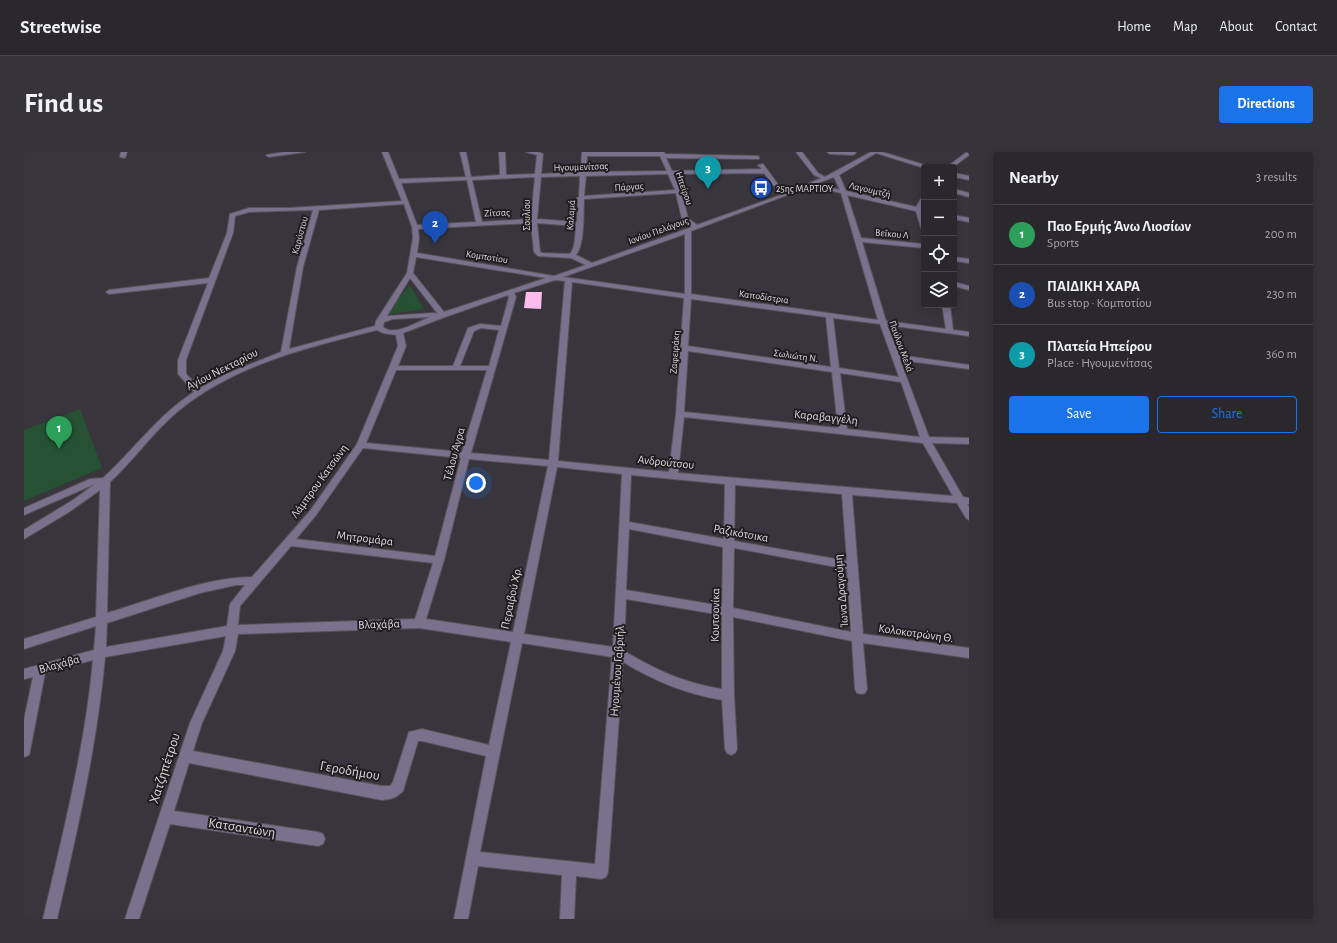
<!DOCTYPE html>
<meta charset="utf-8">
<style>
:root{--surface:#2b282d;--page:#373439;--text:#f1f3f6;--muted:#a6a6aa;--line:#474449;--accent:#1a73e8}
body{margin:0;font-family:"Alegreya Sans",sans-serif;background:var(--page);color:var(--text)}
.controls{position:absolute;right:12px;top:12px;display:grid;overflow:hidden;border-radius:4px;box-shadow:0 2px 10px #0003}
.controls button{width:36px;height:36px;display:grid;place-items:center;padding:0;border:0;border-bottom:1px solid var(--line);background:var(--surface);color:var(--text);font:20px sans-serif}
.you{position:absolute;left:452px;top:331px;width:14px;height:14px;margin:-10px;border:3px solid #fff;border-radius:50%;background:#1a73e8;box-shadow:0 0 0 6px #1a73e833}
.badge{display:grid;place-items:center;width:26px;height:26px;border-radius:50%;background:var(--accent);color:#fff;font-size:13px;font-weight:700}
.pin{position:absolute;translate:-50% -33px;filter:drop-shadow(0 1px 2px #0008)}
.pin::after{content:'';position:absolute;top:21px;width:14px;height:12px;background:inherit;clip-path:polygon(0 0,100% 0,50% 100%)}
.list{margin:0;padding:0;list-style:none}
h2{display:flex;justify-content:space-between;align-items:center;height:52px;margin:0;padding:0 16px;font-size:17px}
h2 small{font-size:13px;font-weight:400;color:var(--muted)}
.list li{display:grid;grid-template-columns:26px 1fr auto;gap:12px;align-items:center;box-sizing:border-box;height:60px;padding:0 16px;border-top:1px solid var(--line)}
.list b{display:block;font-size:15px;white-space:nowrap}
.list p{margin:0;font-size:13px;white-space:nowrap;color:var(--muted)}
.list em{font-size:13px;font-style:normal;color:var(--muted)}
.actions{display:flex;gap:8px;padding:12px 16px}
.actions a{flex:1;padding:9px 0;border:1px solid var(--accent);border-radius:4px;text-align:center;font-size:14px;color:var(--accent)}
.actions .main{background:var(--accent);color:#fff}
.icon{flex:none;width:22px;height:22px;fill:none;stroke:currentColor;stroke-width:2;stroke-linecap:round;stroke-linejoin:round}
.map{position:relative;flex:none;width:945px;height:767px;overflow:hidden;border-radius:4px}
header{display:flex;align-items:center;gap:24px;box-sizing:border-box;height:56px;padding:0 20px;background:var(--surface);border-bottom:1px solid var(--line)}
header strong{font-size:19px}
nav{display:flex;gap:22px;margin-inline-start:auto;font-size:14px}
.intro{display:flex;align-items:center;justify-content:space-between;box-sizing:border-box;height:96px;padding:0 24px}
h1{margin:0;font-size:28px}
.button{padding:10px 18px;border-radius:4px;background:var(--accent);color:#fff;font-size:14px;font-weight:700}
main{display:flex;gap:24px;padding:0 24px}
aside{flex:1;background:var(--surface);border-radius:4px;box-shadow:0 2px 10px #0003}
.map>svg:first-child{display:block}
.green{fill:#265133}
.building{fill:#fbbbec}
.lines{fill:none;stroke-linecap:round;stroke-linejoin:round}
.minor-casing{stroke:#575359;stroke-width:2}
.minor{fill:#7a718d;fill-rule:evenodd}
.labels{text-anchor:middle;stroke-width:4;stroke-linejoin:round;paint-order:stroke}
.far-street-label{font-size:10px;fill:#dddadf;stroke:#1f1d20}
.far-poi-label{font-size:10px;fill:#dddadf;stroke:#1f1d20;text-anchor:start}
.street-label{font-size:12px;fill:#dddadf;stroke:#1f1d20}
.near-street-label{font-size:14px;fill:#dddadf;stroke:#1f1d20}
</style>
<header>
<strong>Streetwise</strong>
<nav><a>Home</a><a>Map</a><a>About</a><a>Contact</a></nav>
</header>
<div class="intro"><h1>Find us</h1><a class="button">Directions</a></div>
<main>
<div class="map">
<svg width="945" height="767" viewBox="0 0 945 767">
<rect width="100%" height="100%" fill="#39353c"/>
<path class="green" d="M386,133L400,157L366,162L373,149Z
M56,257L78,316L0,349V278Z"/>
<path class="building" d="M502,140H518L517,157L500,156Z"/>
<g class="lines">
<g class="minor-casing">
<path id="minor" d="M97,0H103L101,6L96,5Z
M261,0H281L245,5L242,3Z
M358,0H364L375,27L442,25L436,0H442L447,25L476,23L475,0H481L482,23L511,22L513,3L502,0H514L519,2L517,22L557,20L558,0H640L641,2L733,4L735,5V7L642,6L648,19L738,17L734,13L739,12L761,42L797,26L790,23L772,0H778L794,21L801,25L847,0H858L904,14L905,15L900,16L852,1L815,23L822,39L892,55L898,45L900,44V51L897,57H900V61L898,60L900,67V78L897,76L892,59L823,43L837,86L900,92V96L838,90L862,169L922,177L918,153H926L929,178L945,180V184L863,173L875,203L945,213V217L876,208L905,285L945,286V292L908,291L939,345L945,346V352H943L945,355V368L942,366L933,351L828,343L839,482L945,496V506L839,491L843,537L841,541L837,542L833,541L831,537L828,489L709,465L710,543L713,597L711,601L707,603L703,601L701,597L698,548C662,542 630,529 599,510L584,720L582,725L577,727L552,724L550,767H536L538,723L454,714L444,767H430L462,604L398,589H394L379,639C372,646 368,647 358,648L165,611L150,659L294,680L299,682L301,687L299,692L294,694L146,672L115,767H101L166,571L199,499L202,484L81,505C73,594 53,680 33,767H19C39,681 61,596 69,508L21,521L6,599L5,603L0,605V568L9,525L0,527V517L70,498L72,474L0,497V487L72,465L76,338L45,360L0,387V378L49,348L71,332L0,363V356L66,327L79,326C110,298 134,263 170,240L154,222V208L184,131L85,142L82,140L85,138L185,126L203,81L206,62L225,56H265L378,49ZM563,4H636L643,19L562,20ZM740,21L757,43L673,73L664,66L657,39L649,22ZM644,22L651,38L560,44L562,24ZM556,24L555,45L553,46L554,47L553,70L513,67L517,25ZM511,25L507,67L458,70L448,28ZM810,25L816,38L792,32ZM443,28L452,70L393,73L377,31ZM787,34L817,41L854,168L667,142V79ZM652,41L658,67L668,75L568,111L552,103C561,92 559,62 560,47ZM380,52L388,75L389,86L383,121L352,169L351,174L265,197L279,115L295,58ZM289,58L273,115L257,200L202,222L176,236L162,222V208L209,81L211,64L225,60ZM507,71L510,100L514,104L547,106L562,113L530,124L393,101L395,86L394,77ZM513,71L552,74C551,83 552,95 546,102L518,101L516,100ZM661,82V142L539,125ZM392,105L522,126L420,160L389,121ZM386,126L414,162L410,161L363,164ZM531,128L541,129L525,308L447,301L492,145L490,141ZM548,130L660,146L652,262L645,320L534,309ZM484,143L485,145L477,174L456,172L444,176L429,214H374L382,194L379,181L421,165ZM667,147L802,165L807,215L664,194ZM406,165C393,170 370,185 359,175L360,170L369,167ZM809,166L856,172L875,225L815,216ZM457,176L475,178L465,214H436L450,179ZM353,178L359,181L372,183L374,194L333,292L286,359L228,425C182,425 128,448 83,461L86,330C110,308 128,281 153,260C209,213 284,195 353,178ZM664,199L808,220L814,276L660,260ZM372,218H463L438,300L342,291ZM816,221L877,230L896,285L823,277ZM660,265L899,291L929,344L654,321ZM339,296L437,306L411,404L272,387L292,363ZM445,307L524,314L489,480L402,467L420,408ZM533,315L598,322L589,495L500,482ZM607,323L701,332L700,387L605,370ZM711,333L818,342L823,409L710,389ZM605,377L699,395L698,454L602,438ZM267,394L409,411L391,467L214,473L216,454ZM710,396L823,417L827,480L709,456ZM212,433H221L206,452L203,474L82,495L83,471L176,441ZM602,447L698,463V537C660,531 632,518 600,499ZM395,476L487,490L465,593L398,577L385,580L369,630L366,634H358L169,599L178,571L211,499L214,482ZM498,491L588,505L571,712L456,700Z
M803,0H831L832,1L829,3L806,2Z
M943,0H945V3L929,15H923Z
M930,21L945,24V28L930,25Z
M930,37L945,41V45L930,41Z
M930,63L945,66V70L930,67Z
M930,105L945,107V111L930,109Z
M930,130L945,134V138L930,134Z"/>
</g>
<use href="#minor" class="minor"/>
</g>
<defs>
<g id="bus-disc" transform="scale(1.15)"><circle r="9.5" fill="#1a4fb4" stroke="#1f1d20"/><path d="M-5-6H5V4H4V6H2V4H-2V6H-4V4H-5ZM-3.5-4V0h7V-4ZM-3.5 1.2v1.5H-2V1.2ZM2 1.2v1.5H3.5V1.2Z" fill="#fff"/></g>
</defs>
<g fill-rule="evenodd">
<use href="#bus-disc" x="737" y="36"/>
</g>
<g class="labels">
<g class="far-street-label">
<text transform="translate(557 14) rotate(-2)" y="4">Ηγουμενίτσας</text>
<text transform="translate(605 34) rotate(-4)" y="4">Πάργας</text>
<text transform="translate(661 36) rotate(71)" y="4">Ηπείρου</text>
<text transform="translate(846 37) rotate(13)" y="4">Λαγουμτζή</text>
<text transform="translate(473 60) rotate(-2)" y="4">Ζίτσας</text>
<text transform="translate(502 63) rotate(-90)" y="4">Σουλίου</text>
<text transform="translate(546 63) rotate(-86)" y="4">Καλαμά</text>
<text transform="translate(634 78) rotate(-20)" y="4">Ιονίου Πελάγους</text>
<text transform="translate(868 81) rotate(5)" y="4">Βεΐκου Λ</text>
<text transform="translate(275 83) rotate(-75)" y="4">Καρύστου</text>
<text transform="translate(463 104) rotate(9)" y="4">Κομποτίου</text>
<text transform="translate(740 144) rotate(8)" y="4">Καποδίστρια</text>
<text transform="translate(878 194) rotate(70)" y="4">Παύλου Μελά</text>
<text transform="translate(650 200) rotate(-86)" y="4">Ζαφειράκη</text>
<text transform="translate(772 203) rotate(8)" y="4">Σωλιώτη Ν.</text>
</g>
<g class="far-poi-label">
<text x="752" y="40">25ης ΜΑΡΤΙΟΥ</text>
</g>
<g class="street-label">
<text transform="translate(198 217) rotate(-27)" y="4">Αγίου Νεκταρίου</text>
<text transform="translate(802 265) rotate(6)" y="4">Καραβαγγέλη</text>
<text transform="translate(430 302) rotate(-75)" y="4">Τέλου Άγρα</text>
<text transform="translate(642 310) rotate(6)" y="4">Ανδρούτσου</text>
<text transform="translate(295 329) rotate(-54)" y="4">Λάμπρου Κατσώνη</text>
<text transform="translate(717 381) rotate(10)" y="4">Ραζικότσικα</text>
<text transform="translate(341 386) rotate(7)" y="4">Μητρομάρα</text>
<text transform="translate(817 439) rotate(-95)" y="4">Ίωνα Δραγούμη</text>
<text transform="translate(487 446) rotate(-78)" y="4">Περαιβού Χρ.</text>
<text transform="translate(691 463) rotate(-89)" y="4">Κουτσονίκα</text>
<text transform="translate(355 472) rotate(-2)" y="4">Βλαχάβα</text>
<text transform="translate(892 481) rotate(8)" y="4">Κολοκοτρώνη Θ.</text>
<text transform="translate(35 512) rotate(-15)" y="4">Βλαχάβα</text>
<text transform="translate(593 519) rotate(-86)" y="4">Ηγουμένου Γαβριήλ</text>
</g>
<g class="near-street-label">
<text transform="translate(140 616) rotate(-72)" y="5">Χατζηπέτρου</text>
<text transform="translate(326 618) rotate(10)" y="5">Γεροδήμου</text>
<text transform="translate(218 675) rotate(9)" y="5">Κατσαντώνη</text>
</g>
</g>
</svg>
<div class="controls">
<button>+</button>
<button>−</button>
<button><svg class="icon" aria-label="locate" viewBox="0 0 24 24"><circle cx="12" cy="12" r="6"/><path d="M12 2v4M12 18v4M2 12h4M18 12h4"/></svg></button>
<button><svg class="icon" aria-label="layers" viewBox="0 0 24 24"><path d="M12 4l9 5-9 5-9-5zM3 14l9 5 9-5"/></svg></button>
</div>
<div class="you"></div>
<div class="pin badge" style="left:35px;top:297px;background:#2e9e5b">1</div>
<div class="pin badge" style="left:411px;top:92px;background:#1a4fb4">2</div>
<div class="pin badge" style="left:684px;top:37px;background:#0f9aa8">3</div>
</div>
<aside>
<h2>Nearby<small>3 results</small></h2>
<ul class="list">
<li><span class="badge" style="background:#2e9e5b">1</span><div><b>Παο Ερμής Άνω Λιοσίων</b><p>Sports</p></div><em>200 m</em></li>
<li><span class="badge" style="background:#1a4fb4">2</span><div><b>ΠΑΙΔΙΚΗ ΧΑΡΑ</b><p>Bus stop · Κομποτίου</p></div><em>230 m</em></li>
<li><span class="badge" style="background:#0f9aa8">3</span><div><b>Πλατεία Ηπείρου</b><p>Place · Ηγουμενίτσας</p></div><em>360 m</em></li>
</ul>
<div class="actions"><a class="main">Save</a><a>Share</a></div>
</aside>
</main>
